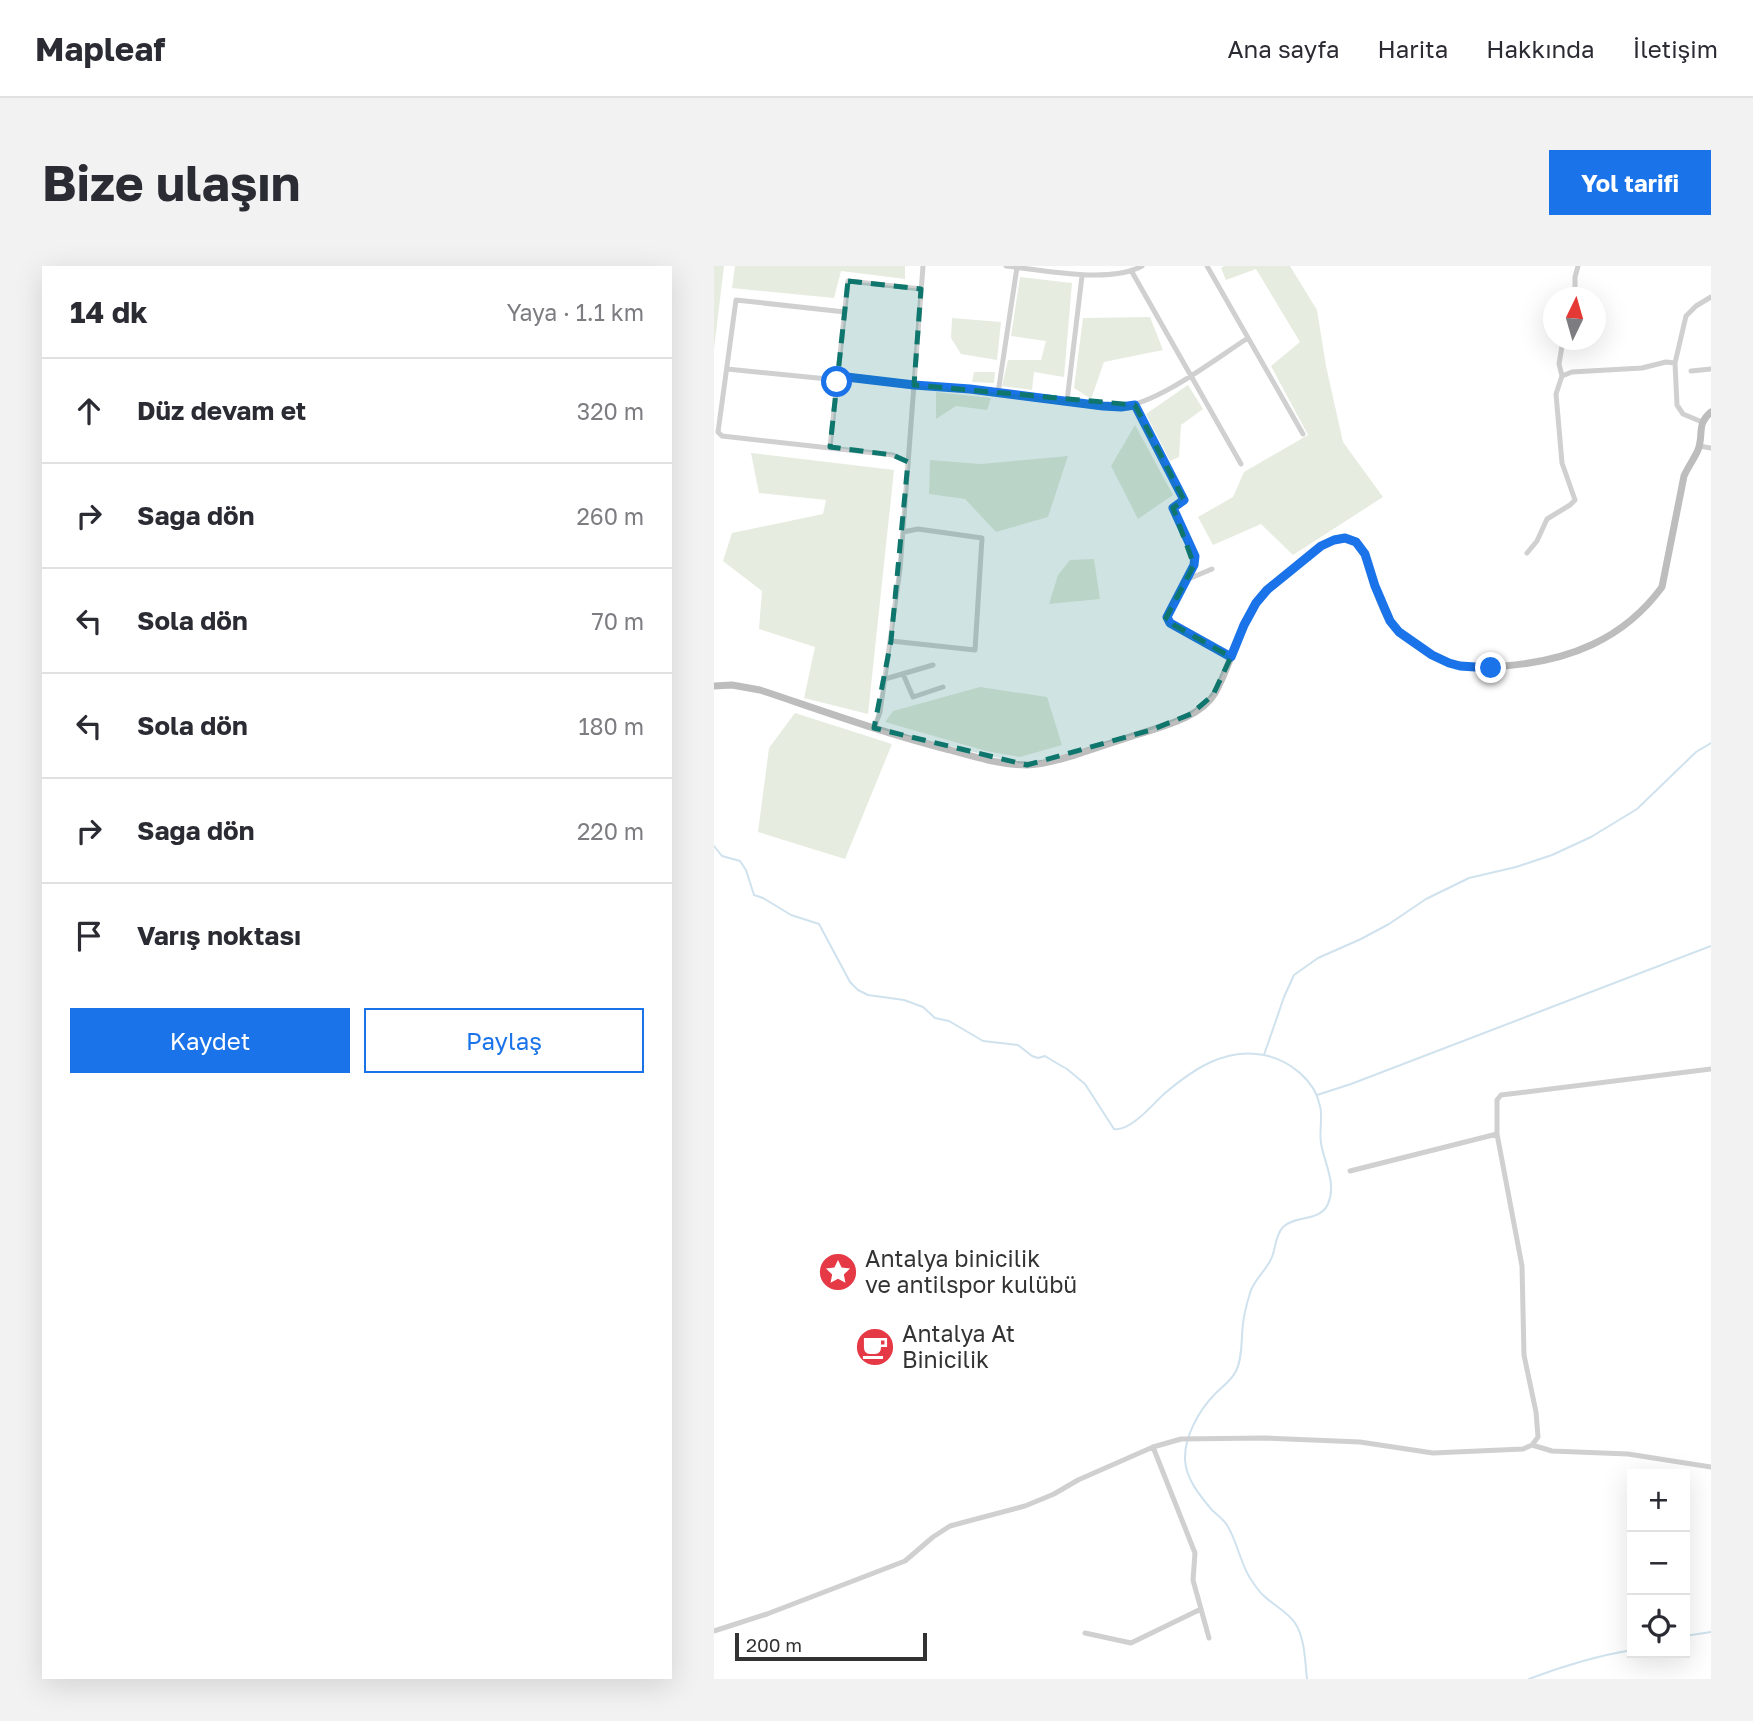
<!DOCTYPE html>
<html lang="tr">
<meta charset="utf-8">
<style>
:root{--surface:#fff;--page:#f2f2f3;--text:#2b2b33;--muted:#7c7c81;--line:#e1e1e2;--accent:#1a73e8}
body{margin:0;font-family:"Golos Text",sans-serif;background:var(--page);color:var(--text)}
.controls{position:absolute;right:21px;bottom:21px;display:grid;overflow:hidden;border-radius:0px;box-shadow:0 7px 28px #0002}
.controls button{width:63px;height:63px;display:grid;place-items:center;padding:0;border:0;border-bottom:2px solid var(--line);background:var(--surface);color:var(--text);font:35px sans-serif}
.compass{position:absolute;left:829px;top:21px;width:63px;height:63px;border-radius:50%;background:var(--surface);box-shadow:0 7px 28px #0002;rotate:5deg}
.scale{position:absolute;left:21px;bottom:18px;width:192px;box-sizing:border-box;padding-left:7px;border:4px solid #333;border-top:0;font-size:19px;line-height:24px;white-space:nowrap;color:#333;-webkit-text-stroke:5px #fff;paint-order:stroke}
.stop{position:absolute;width:21px;height:21px;margin:-16px;border:5px solid #1a73e8;border-radius:50%;background:#fff}
.stop.end{background:#1a73e8;border-color:#fff;box-shadow:0 2px 7px #0008}
.list{margin:0;padding:0;list-style:none}
h2{display:flex;justify-content:space-between;align-items:center;height:91px;margin:0;padding:0 28px;font-size:30px}
h2 small{font-size:23px;font-weight:400;color:var(--muted)}
.list li{display:grid;grid-template-columns:46px 1fr auto;gap:21px;align-items:center;box-sizing:border-box;height:105px;padding:0 28px;border-top:2px solid var(--line)}
.list b{display:block;font-size:26px;white-space:nowrap}
.list em{font-size:23px;font-style:normal;color:var(--muted)}
.actions{display:flex;gap:14px;padding:21px 28px}
.actions a{flex:1;padding:16px 0;border:2px solid var(--accent);border-radius:0px;text-align:center;font-size:24px;color:var(--accent)}
.actions .main{background:var(--accent);color:#fff}
.icon{flex:none;width:38px;height:38px;fill:none;stroke:currentColor;stroke-width:2;stroke-linecap:round;stroke-linejoin:round}
.map{position:relative;flex:none;width:997px;height:1413px;overflow:hidden;border-radius:0px}
header{display:flex;align-items:center;gap:42px;box-sizing:border-box;height:98px;padding:0 35px;background:var(--surface);border-bottom:2px solid var(--line)}
header strong{font-size:33px}
nav{display:flex;gap:38px;margin-inline-start:auto;font-size:24px}
.intro{display:flex;align-items:center;justify-content:space-between;box-sizing:border-box;height:168px;padding:0 42px}
h1{margin:0;font-size:49px}
.button{padding:18px 32px;border-radius:0px;background:var(--accent);color:#fff;font-size:24px;font-weight:700}
main{display:flex;gap:42px;padding:0 42px}
aside{flex:1;background:var(--surface);border-radius:0px;box-shadow:0 7px 28px #0002}
.map>svg:first-child{display:block}
.green{fill:#e6ecdf}
.lines{fill:none;stroke-linecap:round;stroke-linejoin:round}
.stream{stroke:#cfe2ee;stroke-width:2}
.street{stroke:#d0d0d0;stroke-width:5}
.secondary{stroke:#bdbdbd;stroke-width:7}
.route{stroke:#1a73e8;stroke-width:9}
.marked{fill:#0f766e;fill-opacity:0.2;stroke:#0f766e;stroke-width:5;stroke-dasharray:14 9;stroke-linejoin:round}
.labels{text-anchor:middle;stroke-width:7;stroke-linejoin:round;paint-order:stroke}
.poi-label{font-size:23px;fill:#333;stroke:#fff;text-anchor:start}
</style>
<header>
<strong>Mapleaf</strong>
<nav><a>Ana sayfa</a><a>Harita</a><a>Hakkında</a><a>İletişim</a></nav>
</header>
<div class="intro"><h1>Bize ulaşın</h1><a class="button">Yol tarifi</a></div>
<main>
<aside>
<h2>14 dk<small>Yaya · 1.1 km</small></h2>
<ul class="list">
<li><svg class="icon" aria-label="ahead" viewBox="0 0 24 24"><path d="M12 20V5M6 11l6-6 6 6"/></svg><div><b>Düz devam et</b></div><em>320 m</em></li>
<li><svg class="icon" aria-label="right" viewBox="0 0 24 24"><path d="M7 20v-9h11M14 6l5 5-5 5"/></svg><div><b>Sağa dön</b></div><em>260 m</em></li>
<li><svg class="icon" aria-label="left" viewBox="0 0 24 24"><path d="M17 20v-9H6M10 6l-5 5 5 5"/></svg><div><b>Sola dön</b></div><em>70 m</em></li>
<li><svg class="icon" aria-label="left" viewBox="0 0 24 24"><path d="M17 20v-9H6M10 6l-5 5 5 5"/></svg><div><b>Sola dön</b></div><em>180 m</em></li>
<li><svg class="icon" aria-label="right" viewBox="0 0 24 24"><path d="M7 20v-9h11M14 6l5 5-5 5"/></svg><div><b>Sağa dön</b></div><em>220 m</em></li>
<li><svg class="icon" aria-label="arrive" viewBox="0 0 24 24"><path d="M6 21V4h12l-3 4 3 4H6"/></svg><div><b>Varış noktası</b></div></li>
</ul>
<div class="actions"><a class="main">Kaydet</a><a>Paylaş</a></div>
</aside>
<div class="map">
<svg width="997" height="1413" viewBox="0 0 997 1413">
<rect width="100%" height="100%" fill="#fff"/>
<path class="green" d="M0,0H10L0,83Z
M21,0H191V13L127,5L120,32L18,22Z
M510,0H576L603,44L612,100L629,176L669,231L579,289L547,258L499,279L484,251L519,231L530,206L594,169L557,100L586,76L542,3L512,14L507,2Z
M306,11L358,17L350,111L320,106L318,124L288,120L294,94H327L332,75L297,70Z
M436,51L449,84L390,96L377,133L360,122L369,52Z
M238,52L287,56L283,94L247,88L237,72Z
M260,106H281L280,117L258,116Z
M474,119L489,143L467,159L465,191L456,195L432,148Z
M222,126L277,132L273,144L242,140L222,153Z
M421,159L459,229L424,253L397,200Z
M37,187L180,204L154,448L90,432L101,381L45,363L48,325L9,295L18,267L109,248L112,234L45,227Z
M354,190L334,251L282,266L251,233L215,228L216,194L267,198Z
M380,293L386,333L335,338L344,309L356,294Z
M266,421L333,431L348,479L306,491L272,485L171,456L179,445Z
M81,447L178,478L131,593L44,566L55,482Z"/>
<g class="lines">
<path class="stream" d="M0,580L8,590L26,595L32,604L40,629L49,632L77,649L105,658L136,716L144,724L154,729L190,734L209,741L221,752L235,755L269,775L304,779L318,790L324,792L331,790L339,795L353,803L371,818L400,863C416,866 439,838 450,828C478,804 511,781 550,789C575,794 601,814 606,840C609,851 605,865 607,877C610,897 623,917 614,938C606,956 581,949 569,961C561,970 562,981 558,991C553,1004 540,1013 536,1027C533,1037 530,1047 529,1058C527,1072 529,1091 522,1105C518,1114 508,1121 501,1128C485,1144 470,1171 471,1194C472,1213 486,1230 498,1244C503,1249 509,1253 513,1259C523,1275 526,1296 536,1312C540,1318 544,1325 549,1329C559,1339 573,1345 581,1357C591,1372 591,1395 593,1413
M550,789L570,731L580,709L604,692L647,673L675,658L712,633L755,612L802,601L838,589L877,571L923,543L982,486L997,477
M603,829L637,818L997,680
M971,1370L997,1366
M815,1413C849,1400 882,1390 918,1384"/>
<path class="street" d="M292,0C328,4 396,18 428,0
M493,0L589,168
M418,6L527,198
M861,32V11L864,0
M131,46L22,34L4,166L8,170L179,189L194,196
M961,97L972,50L982,40L997,31
M13,103L124,114
M977,105L997,103
M124,110L200,119L256,123L407,141C445,137 501,93 534,72
M848,110L845,98L849,74
M284,127L303,1
M353,135L368,10
M421,139L470,234L459,242L481,290L480,299L453,351L456,357L517,391
M985,180L997,182
M116,181L134,15L207,23
M813,287L823,275L833,253L856,239L861,234L848,197L842,128L848,110L858,106L928,102L952,96L961,97L963,139L969,148L988,156
M472,314L498,303
M177,375L261,384L268,272L204,263L189,266
M189,408L199,431L229,421
M171,413L219,399
M160,462L166,446L171,411L186,303L209,0
M636,905L783,868
M818,1179L838,1185L914,1188L997,1201
M439,1181L481,1287L479,1314L495,1372
M0,1365L53,1348L191,1295L219,1271L236,1260L311,1240L340,1228L364,1214L439,1181L467,1173L550,1172L646,1176L719,1187L809,1183L818,1179L824,1171L822,1146L810,1089L808,1000L783,868V834L787,829L997,803
M371,1367L417,1377L487,1343"/>
<path class="secondary" d="M0,420L18,419L46,424C109,445 172,468 236,484C261,491 287,499 313,499C329,499 346,493 361,489C382,482 403,475 425,468C450,460 487,451 501,427C517,398 524,364 543,336C553,321 569,311 584,299C594,290 606,278 620,274C626,272 635,272 641,276C653,284 655,303 659,316C665,332 671,353 684,365C695,375 721,392 735,397C752,403 773,402 790,400C854,395 909,374 948,321L970,210C974,201 980,193 984,184C990,169 982,158 997,146"/>
</g>
<g class="lines">
<path class="route" d="M123,116L124,110L200,119L256,123L389,140L407,141L421,139L470,234L459,242L481,290L480,299L453,351L456,357L517,391L530,359L542,337L553,324L607,280L620,274L631,272L642,276L651,288L661,320L676,355L685,366L718,389L735,397L746,400L777,402"/>
</g>
<path class="marked" d="M134,15L207,23L200,119L421,139L470,234L459,242L480,299L451,354L517,391L499,429L477,448L437,464L313,499L160,462L177,375L194,196L179,189L116,181Z"/>
<defs>
<g id="sight-disc" transform="scale(2.0125)"><circle r="9.5" fill="#e63946" stroke="#fff"/><path d="M0-6L1.8-2.2L6-1.7L2.9 1.2L3.7 5.4L0 3.3L-3.7 5.4L-2.9 1.2L-6-1.7L-1.8-2.2Z" fill="#fff"/></g>
<g id="cafe-disc" transform="scale(2.0125)"><circle r="9.5" fill="#e63946" stroke="#fff"/><path d="M-5.5-4.5H6V0H3Q3 3.5 0 3.5H-2.5Q-5.5 3.5-5.5 0ZM3-3.2v2h1.7v-2ZM-6 4.5H4V6H-6Z" fill="#fff"/></g>
</defs>
<g fill-rule="evenodd">
<use href="#sight-disc" x="124" y="1006"/>
<use href="#cafe-disc" x="161" y="1081"/>
</g>
<g class="labels">
<g class="poi-label">
<text x="151" y="1001">Antalya binicilik<tspan x="151" dy="26">ve antilspor kulübü</tspan></text>
<text x="188" y="1076">Antalya At<tspan x="188" dy="26">Binicilik</tspan></text>
</g>
</g>
</svg>
<div class="controls">
<button>+</button>
<button>−</button>
<button><svg class="icon" aria-label="locate" viewBox="0 0 24 24"><circle cx="12" cy="12" r="6"/><path d="M12 2v4M12 18v4M2 12h4M18 12h4"/></svg></button>
</div>
<svg class="compass" viewBox="-18 -18 36 36"><path d="M0-13l5 13h-10z" fill="#e53935"/><path d="M0 13l5-13h-10z" fill="#7c7c81"/></svg>
<div class="scale">200 m</div>
<div class="stop" style="left:123px;top:116px"></div>
<div class="stop end" style="left:777px;top:402px"></div>
</div>
</main>
